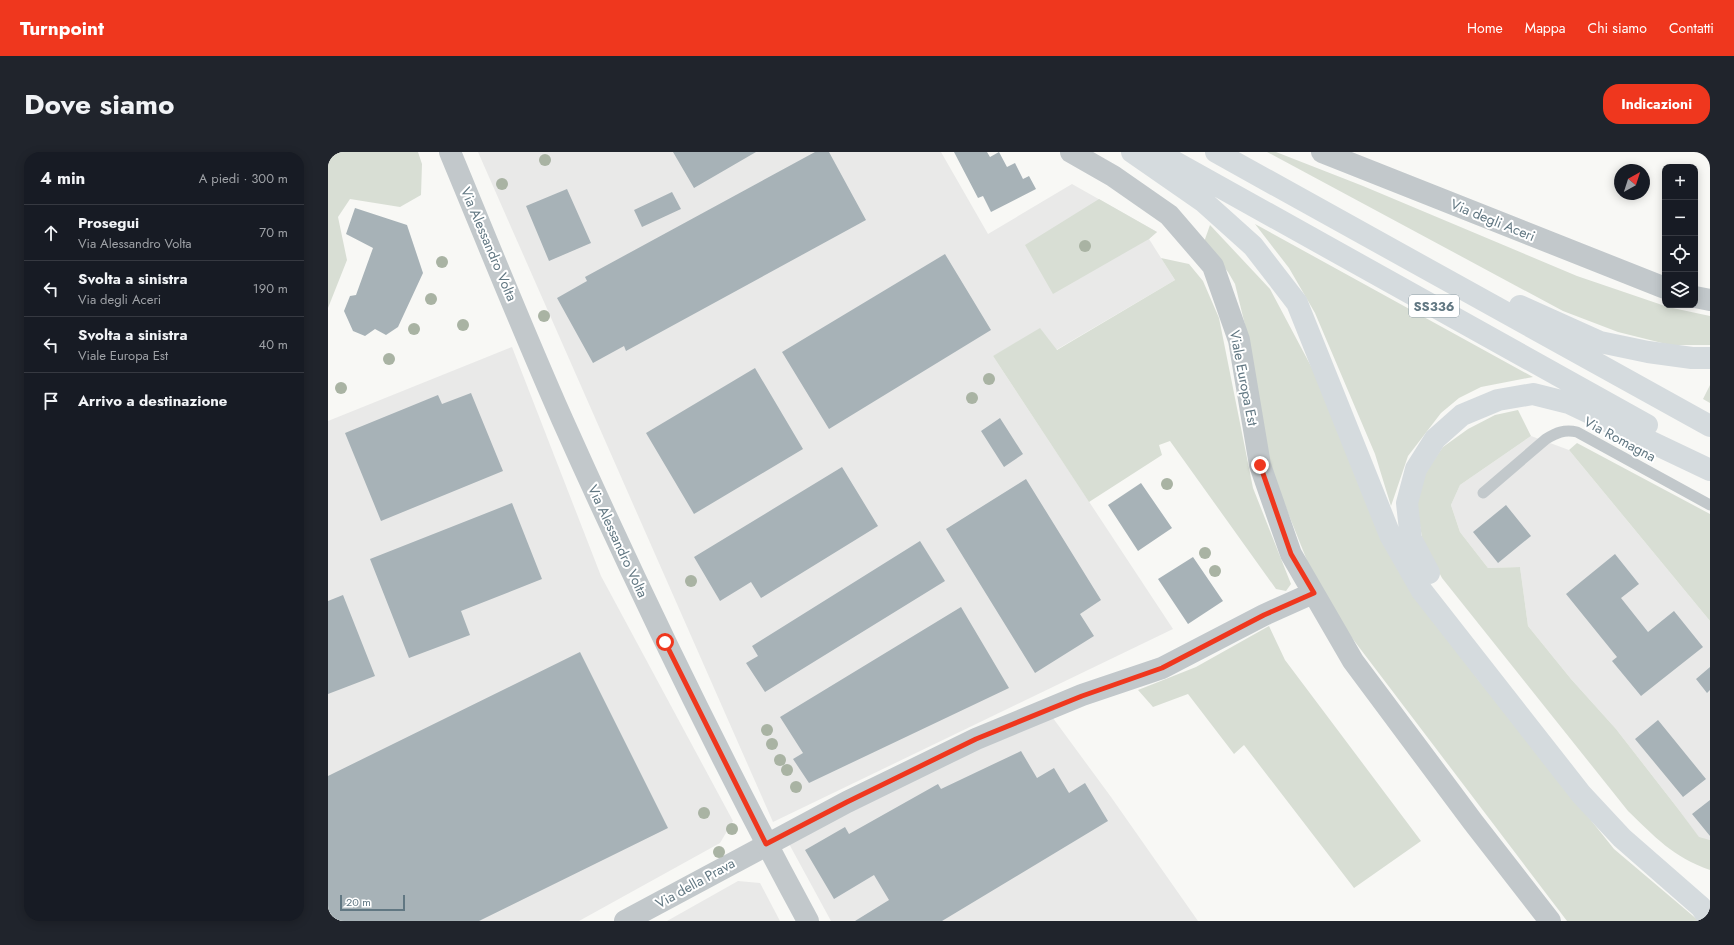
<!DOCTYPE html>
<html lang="it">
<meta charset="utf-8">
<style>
:root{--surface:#171b24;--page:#20242c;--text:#f1f3f6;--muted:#9ea1a6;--line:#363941;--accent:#ef371e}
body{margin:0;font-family:Jost,sans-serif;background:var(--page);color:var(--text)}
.controls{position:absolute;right:12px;top:12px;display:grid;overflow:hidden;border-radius:8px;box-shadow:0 2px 10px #0003}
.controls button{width:36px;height:36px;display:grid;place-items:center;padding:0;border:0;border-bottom:1px solid var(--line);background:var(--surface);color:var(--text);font:20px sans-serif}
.compass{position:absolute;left:1286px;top:12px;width:36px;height:36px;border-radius:50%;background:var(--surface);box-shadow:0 2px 10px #0003;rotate:39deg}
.scale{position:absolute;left:12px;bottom:10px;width:65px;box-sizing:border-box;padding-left:4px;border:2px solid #617782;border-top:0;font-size:11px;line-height:14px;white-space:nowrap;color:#617782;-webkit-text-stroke:3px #fff;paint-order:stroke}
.stop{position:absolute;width:12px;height:12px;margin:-9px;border:3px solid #ef371e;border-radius:50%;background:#fff}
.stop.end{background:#ef371e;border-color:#fff;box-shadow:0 1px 4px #0008}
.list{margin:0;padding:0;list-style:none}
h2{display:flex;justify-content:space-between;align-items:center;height:52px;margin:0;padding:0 16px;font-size:17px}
h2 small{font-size:13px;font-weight:400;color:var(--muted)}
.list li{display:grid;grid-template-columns:26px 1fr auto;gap:12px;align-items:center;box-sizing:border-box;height:56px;padding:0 16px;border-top:1px solid var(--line)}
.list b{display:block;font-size:15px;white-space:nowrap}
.list p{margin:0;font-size:13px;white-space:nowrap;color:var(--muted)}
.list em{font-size:13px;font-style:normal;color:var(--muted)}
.icon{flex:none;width:22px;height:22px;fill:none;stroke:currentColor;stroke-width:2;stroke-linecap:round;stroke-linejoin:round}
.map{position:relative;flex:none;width:1382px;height:769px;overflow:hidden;border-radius:16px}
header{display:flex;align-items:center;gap:24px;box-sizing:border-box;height:56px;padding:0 20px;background:var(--accent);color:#fff}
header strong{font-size:19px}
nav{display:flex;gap:22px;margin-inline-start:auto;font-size:14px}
.intro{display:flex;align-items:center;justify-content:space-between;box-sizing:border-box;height:96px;padding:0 24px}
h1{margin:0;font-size:28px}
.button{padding:10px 18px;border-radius:16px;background:var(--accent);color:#fff;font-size:14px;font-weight:700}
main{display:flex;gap:24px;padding:0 24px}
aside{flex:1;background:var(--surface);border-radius:16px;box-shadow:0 2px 10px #0003}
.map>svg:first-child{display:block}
.built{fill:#e9e9e8}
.green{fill:#d8ded4}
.building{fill:#a7b2b7}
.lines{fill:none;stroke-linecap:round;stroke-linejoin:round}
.service{stroke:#c2c8cb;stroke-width:11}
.minor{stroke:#c2c8cb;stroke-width:22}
.tertiary{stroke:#c2c8cb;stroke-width:22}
.trunk{stroke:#d5dbde;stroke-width:22}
.tree{fill:#a9b3a3}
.route{stroke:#ef371e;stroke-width:5}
.labels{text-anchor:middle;stroke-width:4;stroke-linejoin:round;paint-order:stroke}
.shield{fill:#fff;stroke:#90a0a8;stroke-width:1}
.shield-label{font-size:13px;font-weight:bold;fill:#617782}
.street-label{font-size:14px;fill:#617782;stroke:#fff}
</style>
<header>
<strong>Turnpoint</strong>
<nav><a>Home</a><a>Mappa</a><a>Chi siamo</a><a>Contatti</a></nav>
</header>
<div class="intro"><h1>Dove siamo</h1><a class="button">Indicazioni</a></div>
<main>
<aside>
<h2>4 min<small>A piedi · 300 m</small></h2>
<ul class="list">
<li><svg class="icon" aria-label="ahead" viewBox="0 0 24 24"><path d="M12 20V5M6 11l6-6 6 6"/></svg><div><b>Prosegui</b><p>Via Alessandro Volta</p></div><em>70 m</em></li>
<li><svg class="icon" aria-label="left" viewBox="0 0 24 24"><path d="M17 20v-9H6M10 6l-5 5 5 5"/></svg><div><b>Svolta a sinistra</b><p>Via degli Aceri</p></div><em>190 m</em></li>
<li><svg class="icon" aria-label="left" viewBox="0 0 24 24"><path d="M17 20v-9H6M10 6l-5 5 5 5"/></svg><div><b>Svolta a sinistra</b><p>Viale Europa Est</p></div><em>40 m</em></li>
<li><svg class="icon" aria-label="arrive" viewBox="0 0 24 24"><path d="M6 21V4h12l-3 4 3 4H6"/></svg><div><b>Arrivo a destinazione</b></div></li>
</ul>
</aside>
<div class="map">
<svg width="1382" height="769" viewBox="0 0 1382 769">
<rect width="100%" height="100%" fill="#f8f8f5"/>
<path class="built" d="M150,0H613L660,82L744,32L829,80L821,87L847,128L728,198L665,204L845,477L445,670Z
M184,195L273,424L405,669L392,691L251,769H0V269Z
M1203,284L1241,298L1382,469V688L1371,686L1351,658L1288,577L1243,527L1200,474L1192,415L1160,416L1132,380L1123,353L1132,333Z
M722,562L783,645L870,769H503L460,690Z
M410,729L432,731L452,769H339Z"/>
<path class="green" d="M0,0H90L94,12L93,43L72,55L22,47L10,65L19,108L0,156Z
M939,0H948L1035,34L1249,124L1340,155L1382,164V193H1342L1290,180L1235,159Z
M771,47L829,80L821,87L725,142L697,93Z
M927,72L1205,225L1153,235L1131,246L1113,261L1080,304L1063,354L1047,302L987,161L961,116Z
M882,73L942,137L1148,525L1286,697L1371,769H1239L1021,482L982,416L943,318L917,173L907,132L900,120L876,90Z
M833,106L861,112L875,129L891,166L925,336L963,432L958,439L948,437L842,289L831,293L834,303L761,350L665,204L712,176L729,198L847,128Z
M1382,233V251L1375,247Z
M1190,258L1203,284L1132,333L1123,353L1132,380L1160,416L1192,415L1200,474L1243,527L1288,577L1351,658L1371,685L1382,688V718C1345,705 1327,685 1300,659L1114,426L1095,390L1088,353L1098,319L1115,295L1140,277L1167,263Z
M1249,291L1382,362V469L1241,298Z
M941,474L957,508L1093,689L1026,736L916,593L906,602L860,542L825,555L810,538L868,515Z"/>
<path class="building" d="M345,0H428L366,36Z
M487,0H501L538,68L298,199L296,194L265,211L229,146L259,129L257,125Z
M626,0H659L662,5L671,0L679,15L687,11L695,27L701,24L708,37L663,60L655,44L650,46Z
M239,37L263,91L221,109L198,54Z
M344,40L353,57L314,75L306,58Z
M27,56L79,73L95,121L70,175L58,183L47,177L37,184L25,179L16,159L22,144L28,143L45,96L18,82Z
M617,102L663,178L501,277L454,200Z
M427,216L475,297L366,362L318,281Z
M143,241L175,319L53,369L17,281L110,243L114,252Z
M672,266L695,302L676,315L653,279Z
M514,315L550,374L433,446L423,430L392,449L366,405Z
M698,327L773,448L752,462L766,484L707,521L618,377Z
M813,331L844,376L810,399L780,353Z
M184,351L214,427L133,459L142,483L81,506L42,407Z
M1178,353L1203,384L1170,411L1145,380Z
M592,389L617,429L437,540L418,511L430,504L424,494Z
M1287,402L1311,432L1293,446L1320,480L1346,459L1375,495L1313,544L1284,509L1289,505L1238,442Z
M865,405L895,449L860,472L830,427Z
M15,443L47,524L0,542V449Z
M633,455L681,536L481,631L465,607L475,601L452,565Z
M252,500L340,676L151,769H0V624Z
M1382,515V538L1379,541L1368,527Z
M1330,568L1378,627L1355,645L1307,587Z
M693,599L709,626L726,616L741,641L757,631L780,669L614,769H527L561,748L546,723L506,747L477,698L517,675L521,682L610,632L613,637Z
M1382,648V684L1364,662Z"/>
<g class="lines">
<path class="service" d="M1155,341L1218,287C1228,281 1236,277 1249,280L1382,353"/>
<path class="minor" d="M743,0L785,24L841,63L885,114L911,188L932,313L963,402L1025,509L1145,670L1222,769
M297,769L519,650L648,587L754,543L834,516L936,463L985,441"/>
<path class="tertiary" d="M122,0C159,89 195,179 234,267C310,437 391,605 480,769
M994,0L1337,136
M1367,145L1382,148"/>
<path class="trunk" d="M804,0L876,50L925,94L969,151L1062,383L1094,439L1253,642L1294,686L1373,755L1382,768
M829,0L1319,273
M888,0L1382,274
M1192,154L1272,190L1320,200L1364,206H1382
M1101,421L1083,387L1079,351L1088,317L1107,287L1134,263L1170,248L1205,242L1241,251L1382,318"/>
</g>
<g class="tree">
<circle cx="217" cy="8" r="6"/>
<circle cx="174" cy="32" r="6"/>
<circle cx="757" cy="94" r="6"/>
<circle cx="114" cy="110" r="6"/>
<circle cx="103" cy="147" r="6"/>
<circle cx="216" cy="164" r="6"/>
<circle cx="135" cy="173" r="6"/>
<circle cx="86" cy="177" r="6"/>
<circle cx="61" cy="207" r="6"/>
<circle cx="661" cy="227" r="6"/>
<circle cx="13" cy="236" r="6"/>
<circle cx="644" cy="246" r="6"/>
<circle cx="839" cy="332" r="6"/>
<circle cx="877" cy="401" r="6"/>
<circle cx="887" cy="419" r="6"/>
<circle cx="363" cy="429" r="6"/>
<circle cx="439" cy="578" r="6"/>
<circle cx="444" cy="592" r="6"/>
<circle cx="452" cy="608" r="6"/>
<circle cx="459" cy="618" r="6"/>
<circle cx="468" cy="635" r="6"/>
<circle cx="376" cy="661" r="6"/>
<circle cx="404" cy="677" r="6"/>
<circle cx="391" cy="700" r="6"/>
</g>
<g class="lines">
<path class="route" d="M337,490L438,692L519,650L648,587L754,544L834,516L936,463L986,441L963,402L932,313"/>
</g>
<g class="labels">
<rect class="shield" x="1081" y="143" width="50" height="22" rx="3"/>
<g class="shield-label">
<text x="1106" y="159">SS336</text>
</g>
<g class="street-label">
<text transform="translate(1165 68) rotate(22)" y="5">Via degli Aceri</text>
<text transform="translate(161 92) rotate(67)" y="5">Via Alessandro Volta</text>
<text transform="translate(916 226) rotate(79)" y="5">Viale Europa Est</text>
<text transform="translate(1292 287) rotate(28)" y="5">Via Romagna</text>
<text transform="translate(290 389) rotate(65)" y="5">Via Alessandro Volta</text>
<text transform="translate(367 731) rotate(-29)" y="5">Via della Prava</text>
</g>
</g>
</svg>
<div class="controls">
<button>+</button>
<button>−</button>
<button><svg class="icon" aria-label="locate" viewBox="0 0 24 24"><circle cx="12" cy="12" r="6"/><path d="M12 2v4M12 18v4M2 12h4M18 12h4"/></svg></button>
<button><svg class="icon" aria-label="layers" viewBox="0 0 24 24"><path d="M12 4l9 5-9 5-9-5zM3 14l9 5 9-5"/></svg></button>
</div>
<svg class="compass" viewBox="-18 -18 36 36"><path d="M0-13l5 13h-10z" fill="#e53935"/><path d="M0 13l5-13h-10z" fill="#9ea1a6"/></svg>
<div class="scale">20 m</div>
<div class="stop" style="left:337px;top:490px"></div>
<div class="stop end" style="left:932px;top:313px"></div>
</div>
</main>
